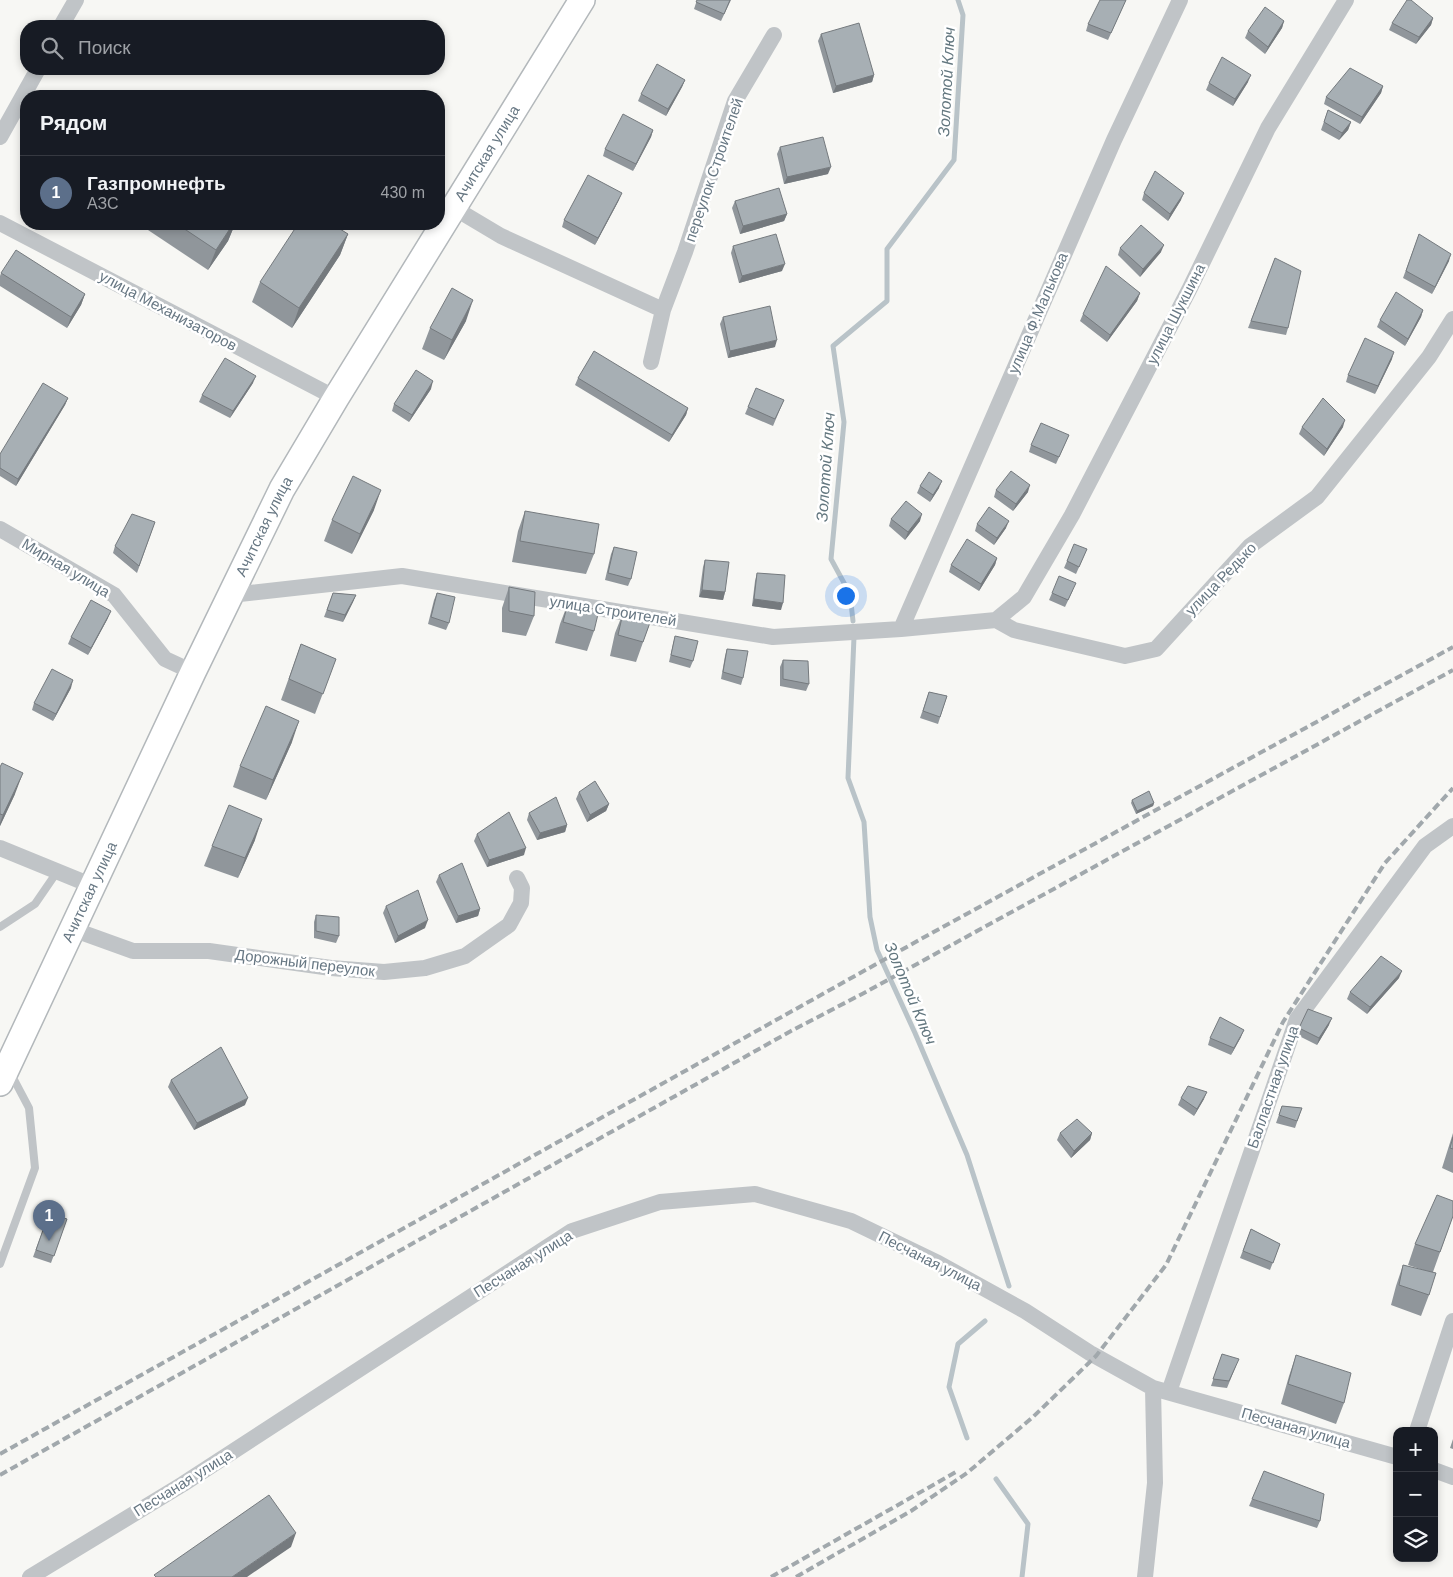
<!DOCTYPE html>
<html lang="ru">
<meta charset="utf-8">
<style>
:root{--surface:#171b24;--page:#242831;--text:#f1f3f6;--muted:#9ea1a6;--line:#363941;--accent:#2563eb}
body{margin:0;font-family:Arial,sans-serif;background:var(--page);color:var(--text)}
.controls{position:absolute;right:15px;bottom:15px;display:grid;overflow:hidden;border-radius:10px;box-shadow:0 2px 8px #0003}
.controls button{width:45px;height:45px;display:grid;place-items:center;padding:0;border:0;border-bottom:1px solid var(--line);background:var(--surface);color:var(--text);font:25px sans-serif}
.you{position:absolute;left:845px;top:595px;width:18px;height:18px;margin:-12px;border:4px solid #fff;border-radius:50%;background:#1a73e8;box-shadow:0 0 0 8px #1a73e833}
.badge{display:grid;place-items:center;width:32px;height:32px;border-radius:50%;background:var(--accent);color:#fff;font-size:16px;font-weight:700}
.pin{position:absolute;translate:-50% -41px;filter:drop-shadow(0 1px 2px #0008)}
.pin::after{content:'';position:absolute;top:26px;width:18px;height:15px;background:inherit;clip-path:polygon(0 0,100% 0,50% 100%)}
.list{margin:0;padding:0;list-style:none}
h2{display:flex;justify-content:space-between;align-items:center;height:65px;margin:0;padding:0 20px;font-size:21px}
h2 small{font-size:16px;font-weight:400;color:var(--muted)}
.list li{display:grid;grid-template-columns:32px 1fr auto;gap:15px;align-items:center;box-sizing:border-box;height:75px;padding:0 20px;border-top:1px solid var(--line)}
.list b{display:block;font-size:19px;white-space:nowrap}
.list p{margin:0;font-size:16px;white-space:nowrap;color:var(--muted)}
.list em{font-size:16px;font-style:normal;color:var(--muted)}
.icon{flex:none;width:28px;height:28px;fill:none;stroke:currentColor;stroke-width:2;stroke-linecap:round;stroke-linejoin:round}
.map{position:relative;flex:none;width:1453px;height:1577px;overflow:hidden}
.search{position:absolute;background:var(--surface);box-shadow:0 2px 8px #0003;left:20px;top:20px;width:425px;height:55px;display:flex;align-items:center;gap:12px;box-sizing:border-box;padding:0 18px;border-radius:20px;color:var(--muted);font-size:19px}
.panel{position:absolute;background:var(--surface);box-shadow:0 2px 8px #0003;left:20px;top:90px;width:425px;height:140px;border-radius:20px}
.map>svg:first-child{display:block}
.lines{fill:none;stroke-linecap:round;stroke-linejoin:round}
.stream{stroke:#b9c3c8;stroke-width:5}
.primary-casing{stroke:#b3b8bb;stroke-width:28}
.lane{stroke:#c0c4c7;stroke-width:8}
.street{stroke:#c0c4c7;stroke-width:16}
.primary{stroke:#fff;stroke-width:25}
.rail{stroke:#a1a8ac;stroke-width:4;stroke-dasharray:8 4;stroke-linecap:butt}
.wall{fill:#90969b}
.shaded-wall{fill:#757a7e}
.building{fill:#a7afb4;stroke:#757a7e}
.labels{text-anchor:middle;stroke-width:5;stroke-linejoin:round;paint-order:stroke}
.street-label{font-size:15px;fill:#677783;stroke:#fff}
.water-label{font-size:16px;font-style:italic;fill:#63777f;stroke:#fff}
</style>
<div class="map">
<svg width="1453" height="1577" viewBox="0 0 1453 1577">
<rect width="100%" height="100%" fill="#f7f7f4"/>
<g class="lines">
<path class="stream" d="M853,621L850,594L831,559L844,422L833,346L887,301V249L954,160L963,15L958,0
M854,637L848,778L864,822L870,917L877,950L915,1033L967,1155L1009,1286
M967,1438L949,1387L958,1344L985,1321
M996,1479L1028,1524L1022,1577"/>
<g class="primary-casing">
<g id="primary">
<path id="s1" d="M0,1083L193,672L282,489L336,398L582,0"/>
</g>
</g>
<path class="lane" d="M0,927L35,904L57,872
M0,1264L35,1168L29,1108L10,1072"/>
<path class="street" d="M61,26L76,0
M0,137L38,69
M454,208L501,236L663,310
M0,223L336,398
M651,362L663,310L685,252L735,101L774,35
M0,529L114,595L165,659L193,672
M231,595L402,576L773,637L901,629L996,620
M996,620L1024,597L1072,515L1189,290L1268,128L1346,0
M996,620L1014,630L1125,656L1156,649L1250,546L1317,497L1429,357L1453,319
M901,629L1114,140L1180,0
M0,848L93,886
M72,929L133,951H209L331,968L384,972L425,968L465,956L509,925L521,903L522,888L517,878
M1169,1392L1297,1019L1425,846L1453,826
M1417,1431L1453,1321
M1434,1470L1453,1477
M30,1577L183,1484L572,1231L660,1202L755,1194L851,1221L938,1263L1025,1311L1090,1353L1153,1388L1397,1457
M1145,1577L1155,1483L1153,1388"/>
<use href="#primary" class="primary"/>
<path class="rail" d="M0,1454L921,939L1453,647
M0,1475L791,1031L864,993L1453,670
M771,1577L956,1472
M796,1577L911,1511L967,1473L1033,1417L1096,1356L1166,1265L1283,1022L1385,863L1453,788"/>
</g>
<path class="wall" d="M697,0H731L721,21L694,9Z
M1126,0L1108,40L1086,31L1088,24Z
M1433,18L1431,25L1416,44L1389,30L1392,23Z
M1284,21L1282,28L1265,54L1245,38L1248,31Z
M821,34L874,75L872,82L833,93L818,41Z
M685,80L682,87L666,116L638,101L641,94Z
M1248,82L1233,106L1206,90L1209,83Z
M1383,86L1381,93L1360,124L1324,104L1326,97Z
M1328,110L1351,122L1348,130L1339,140L1321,130Z
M653,130L651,137L633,171L603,156L605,149Z
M780,147L828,174L784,184L777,154Z
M1144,193L1181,200L1168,221L1142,200Z
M619,200L595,245L562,227L564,220Z
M735,201L787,214L784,221L740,234L732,208Z
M139,224H235L228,241L208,270Z
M348,234L340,255L292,328L252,302L260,282Z
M1419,234L1449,261L1432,294L1403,278Z
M733,246L782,271L739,283L731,253Z
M1120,248L1161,252L1140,277L1118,255Z
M1275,258L1288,328L1286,335L1248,328Z
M1,273L85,294L81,305L67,328L0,286V276Z
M1140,293L1137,301L1107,342L1080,321L1083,314Z
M1423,310L1421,317L1405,346L1377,327L1380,320Z
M723,317L775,347L728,358L720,324Z
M466,321L444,360L422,349L430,328Z
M1392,359L1375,394L1346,382L1348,375Z
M578,378L688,408L686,415L669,442L575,385Z
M253,383L230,418L199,402L202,395Z
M431,389L409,422L392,411L394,404Z
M68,398L65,405L16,486L0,476V454Z
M784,400L773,426L745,414L748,407Z
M1302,427H1343L1324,456L1299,434Z
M1069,435L1056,464L1029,452L1031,445Z
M920,486L939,488L930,502L917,493Z
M996,490L1028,492L1013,511L994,497Z
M374,510L352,554L324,541L332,520Z
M525,511L594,554L586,574L512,562L518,531Z
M891,519L920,521L905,540L889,526Z
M155,522L137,573L113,553L115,546Z
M977,524L1006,528L994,545L975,531Z
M614,547L631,579L628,586L605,580L611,554Z
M1087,549L1076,574L1064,568L1067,561Z
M997,558L995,565L979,591L949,572L951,565Z
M705,560L725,592L723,600L699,597L703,567Z
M757,573L781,610L752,606L755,581Z
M509,587L534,616L526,636L502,632V608Z
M1073,590L1065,607L1049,600L1052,593Z
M333,593L356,595L353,602L343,622L324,617Z
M437,593L449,623L446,630L428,624L434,600Z
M568,603L594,631L587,651L555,643L560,624Z
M623,613L652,617L636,662L610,656L615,633Z
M108,618L88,655L68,644L71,637Z
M675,636L693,661L690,668L669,662L673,644Z
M301,644L336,659L315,714L281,700Z
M727,649L743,678L741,685L721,679L725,656Z
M783,660L809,684L806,691L780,686V667Z
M71,688L53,721L32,710L34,703Z
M929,692L947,696L938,724L920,718Z
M292,742L266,800L233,787L240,766Z
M0,767L15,794L0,826Z
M579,792L609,804L606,811L587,822L576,799Z
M1132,800L1154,803L1153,806L1136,814L1131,803Z
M529,813L567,825L565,832L537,840L527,820Z
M477,834L524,855L487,867L474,841Z
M255,840L238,878L204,866L212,846Z
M439,875L480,909L478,916L456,923L436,882Z
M386,906L425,928L395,943L383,913Z
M316,915L339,936L336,943L314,938V922Z
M1399,978L1367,1014L1347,999L1350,992Z
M1329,1025L1317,1045L1297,1035L1299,1028Z
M1241,1037L1231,1055L1208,1045L1210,1038Z
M171,1080L245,1105L194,1130L168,1087Z
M1181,1098L1204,1099L1194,1116L1178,1105Z
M1282,1106L1302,1108L1295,1128L1276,1123Z
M1060,1133H1092L1090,1140L1071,1158L1057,1140Z
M1453,1133V1173L1442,1168Z
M49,1213L67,1219L51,1263L33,1257Z
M1453,1216L1433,1272L1429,1295L1421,1316L1391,1305L1396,1286L1403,1265L1426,1271L1408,1265L1415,1244Z
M1251,1229L1280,1244L1270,1270L1240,1258Z
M1222,1354L1236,1366L1227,1388L1211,1386Z
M1296,1355L1344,1403L1336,1424L1281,1404L1289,1376Z
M1453,1439V1449L1450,1448Z
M1252,1499L1320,1521L1317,1528L1249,1506Z"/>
<path class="shaded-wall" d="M1433,18L1431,25L1416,44L1419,37Z
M1284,21L1282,28L1265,54L1268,47Z
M874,75L872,82L833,93L836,86Z
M1251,75L1248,82L1233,106L1235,99Z
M685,80L682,87L666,116L668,109Z
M1383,86L1381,93L1360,124L1362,117Z
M1351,122L1348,130L1339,140L1342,133Z
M653,130L651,137L633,171L636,164Z
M831,167L828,174L784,184L787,177Z
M622,193L619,200L595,245L598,238Z
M1184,193L1181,200L1168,221L1170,214Z
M787,214L784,221L740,234L743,226Z
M233,224H235L228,241L208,270L216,250Z
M348,234L340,255L292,328L299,308Z
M1164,245L1161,252L1140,277L1143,269Z
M1451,254L1449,261L1432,294L1435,287Z
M785,264L782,271L739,283L742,276Z
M1140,293L1137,301L1107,342L1110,335Z
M85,294L81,305L67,328L71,317Z
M473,300L466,321L444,360L452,340Z
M1423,310L1421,317L1405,346L1408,339Z
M777,340L775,347L728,358L730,351Z
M1394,352L1392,359L1375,394L1378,386Z
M256,376L253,383L230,418L233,411Z
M433,381L431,389L409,422L412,415Z
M68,398L65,405L16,486L18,479Z
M688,408L686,415L669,442L672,435Z
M1345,420L1343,427L1324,456L1327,449Z
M942,481L939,488L930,502L933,495Z
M1030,485L1028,492L1013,511L1016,504Z
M381,490L374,510L352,554L360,534Z
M922,514L920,521L905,540L908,532Z
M1009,521L1006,528L994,545L997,538Z
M997,558L995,565L979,591L981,584Z
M702,590L725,592L723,600L699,597Z
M356,595L353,602L343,622L345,615Z
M754,599L783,603L781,610L752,606Z
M111,611L108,618L88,655L91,648Z
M73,680L71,688L53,721L56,714Z
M299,721L292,742L266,800L273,780Z
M23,773L15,794L0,826V823L3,815Z
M1154,803L1153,806L1136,814L1137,811Z
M609,804L606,811L587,822L590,815Z
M262,819L255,840L238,878L245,858Z
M567,825L565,832L537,840L540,833Z
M526,848L524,855L487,867L489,860Z
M480,909L478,916L456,923L458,916Z
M428,920L425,928L395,943L398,936Z
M1402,971L1399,978L1367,1014L1370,1007Z
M1332,1018L1329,1025L1317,1045L1319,1038Z
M1244,1030L1241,1037L1231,1055L1234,1048Z
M1207,1092L1204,1099L1194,1116L1197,1109Z
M248,1098L245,1105L194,1130L197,1123Z
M1092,1133L1090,1140L1071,1158L1074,1151Z
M296,1533L291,1547L247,1577H232Z"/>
<path class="building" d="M697,0H730L724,14L696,2Z
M1100,0H1126L1111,33L1088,24Z
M1407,0H1411L1433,18L1419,37L1392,23Z
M1265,7L1284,21L1268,47L1248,31Z
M859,23L874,75L836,86L821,34Z
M1222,57L1251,75L1235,99L1209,83Z
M657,64L685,80L668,109L641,94Z
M1350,68L1383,86L1362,117L1326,97Z
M1328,110L1351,122L1342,133L1324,122Z
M623,114L653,130L636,164L605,149Z
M823,137L831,167L787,177L780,147Z
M1155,171L1184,193L1170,214L1144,193Z
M588,175L622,193L598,238L564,220Z
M779,188L787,214L743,226L735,201Z
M177,224H233L216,250Z
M298,224H332L348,234L299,308L260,282Z
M1141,225L1164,245L1143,269L1120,248Z
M776,234L785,264L742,276L733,246Z
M1419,234L1451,254L1435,287L1406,271Z
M16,250L85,294L71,317L1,273Z
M1275,258L1301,271L1288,328L1251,321Z
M1106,266L1140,293L1110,335L1083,314Z
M452,288L473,300L452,340L430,328Z
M1396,292L1423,310L1408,339L1380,320Z
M770,306L777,340L730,351L723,317Z
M1365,338L1394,352L1378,386L1348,375Z
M594,351L688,408L672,435L578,378Z
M225,358L256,376L233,411L202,395Z
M416,370L433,381L412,415L394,404Z
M43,383L68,398L18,479L0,468V454Z
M756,388L784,400L775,419L748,407Z
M1323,398L1345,420L1327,449L1302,427Z
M1041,423L1069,435L1059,457L1031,445Z
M1011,471L1030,485L1016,504L996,490Z
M929,472L942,481L933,495L920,486Z
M353,476L381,490L360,534L332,520Z
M906,501L922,514L908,532L891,519Z
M989,507L1009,521L997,538L977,524Z
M525,511L599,524L594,554L520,541Z
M132,514L155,522L139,566L115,546Z
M967,539L997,558L981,584L951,565Z
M1074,544L1087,549L1079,567L1067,561Z
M614,547L637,552L631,579L608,573Z
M705,560L729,562L725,592L702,590Z
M757,573L785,575L783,603L754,599Z
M1059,576L1076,583L1068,600L1052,593Z
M509,587L535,592L534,616L509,611Z
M333,593L356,595L345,615L327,610Z
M437,593L455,597L449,623L431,617Z
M91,600L111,611L91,648L71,637Z
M568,603L599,610L594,631L563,622Z
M623,613L652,617L643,642L618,635Z
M675,636L698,641L693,661L671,655Z
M301,644L336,659L323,694L289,679Z
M727,649L748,651L743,678L723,672Z
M783,660L808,661L809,684L783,679Z
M52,669L73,680L56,714L34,703Z
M929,692L947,696L940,717L923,711Z
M266,706L299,721L273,780L240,766Z
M2,763L23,773L3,815L0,814V767Z
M595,781L609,804L590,815L579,792Z
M1149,791L1154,803L1137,811L1132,800Z
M556,797L567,825L540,833L529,813Z
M229,805L262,819L245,858L212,846Z
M509,812L526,848L489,860L477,834Z
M462,863L480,909L458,916L439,875Z
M418,890L428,920L398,936L386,906Z
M316,915L339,917V936L316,931Z
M1381,956L1402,971L1370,1007L1350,992Z
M1308,1009L1332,1018L1319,1038L1299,1028Z
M1220,1017L1244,1030L1234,1048L1210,1038Z
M221,1047L248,1098L197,1123L171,1080Z
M1188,1086L1207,1092L1197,1109L1181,1098Z
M1282,1106L1302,1108L1297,1121L1279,1115Z
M1077,1119L1092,1133L1074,1151L1060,1133Z
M1453,1137V1149L1450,1148Z
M1437,1195L1453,1201V1216L1440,1252L1415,1244Z
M49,1213L67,1219L54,1256L36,1250Z
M1251,1229L1280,1244L1273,1263L1243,1251Z
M1403,1265L1436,1273L1429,1295L1399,1285Z
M1222,1354L1239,1359L1229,1381L1213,1379Z
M1296,1355L1351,1373L1344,1403L1288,1384Z
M1264,1471L1324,1494L1320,1521L1252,1499Z
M269,1495L296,1533L232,1577H156L154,1575Z"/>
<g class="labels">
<g class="street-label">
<text dy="5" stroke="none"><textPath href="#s1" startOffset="1051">Ачитская улица</textPath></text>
<text transform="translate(714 170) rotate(-71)" y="5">переулок Строителей</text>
<text transform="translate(168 311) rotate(28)" y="5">улица Механизаторов</text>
<text transform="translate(1038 313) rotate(-67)" y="5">улица Ф.Малькова</text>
<text transform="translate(1176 314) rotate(-63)" y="5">улица Шукшина</text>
<text dy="5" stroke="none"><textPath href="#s1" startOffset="616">Ачитская улица</textPath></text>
<text transform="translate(66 568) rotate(31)" y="5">Мирная улица</text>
<text transform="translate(1221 579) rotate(-46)" y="5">улица Редько</text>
<text transform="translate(613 611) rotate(9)" y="5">улица Строителей</text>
<text dy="5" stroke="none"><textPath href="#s1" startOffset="211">Ачитская улица</textPath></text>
<text transform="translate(305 963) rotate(7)" y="5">Дорожный переулок</text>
<text transform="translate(1273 1087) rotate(-71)" y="5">Балластная улица</text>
<text transform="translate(930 1261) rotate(27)" y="5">Песчаная улица</text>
<text transform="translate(523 1264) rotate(-32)" y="5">Песчаная улица</text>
<text transform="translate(1296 1428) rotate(16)" y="5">Песчаная улица</text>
<text transform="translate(183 1483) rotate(-32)" y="5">Песчаная улица</text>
</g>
<g class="water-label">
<text transform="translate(946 82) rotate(-87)" y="6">Золотой Ключ</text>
<text transform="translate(825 467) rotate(-86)" y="6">Золотой Ключ</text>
<text transform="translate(911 993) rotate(67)" y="6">Золотой Ключ</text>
</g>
</g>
</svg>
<div class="controls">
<button>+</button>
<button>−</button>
<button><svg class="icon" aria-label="layers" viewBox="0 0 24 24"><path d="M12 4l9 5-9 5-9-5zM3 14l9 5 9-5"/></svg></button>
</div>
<div class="you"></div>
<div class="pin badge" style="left:49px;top:1241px;background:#5c6f8a">1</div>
<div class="search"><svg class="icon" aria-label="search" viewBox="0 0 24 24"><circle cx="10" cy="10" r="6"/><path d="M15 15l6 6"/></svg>Поиск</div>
<section class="panel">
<h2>Рядом<small></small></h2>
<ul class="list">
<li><span class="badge" style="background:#5c6f8a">1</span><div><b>Газпромнефть</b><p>АЗС</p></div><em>430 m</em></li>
</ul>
</section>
</div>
